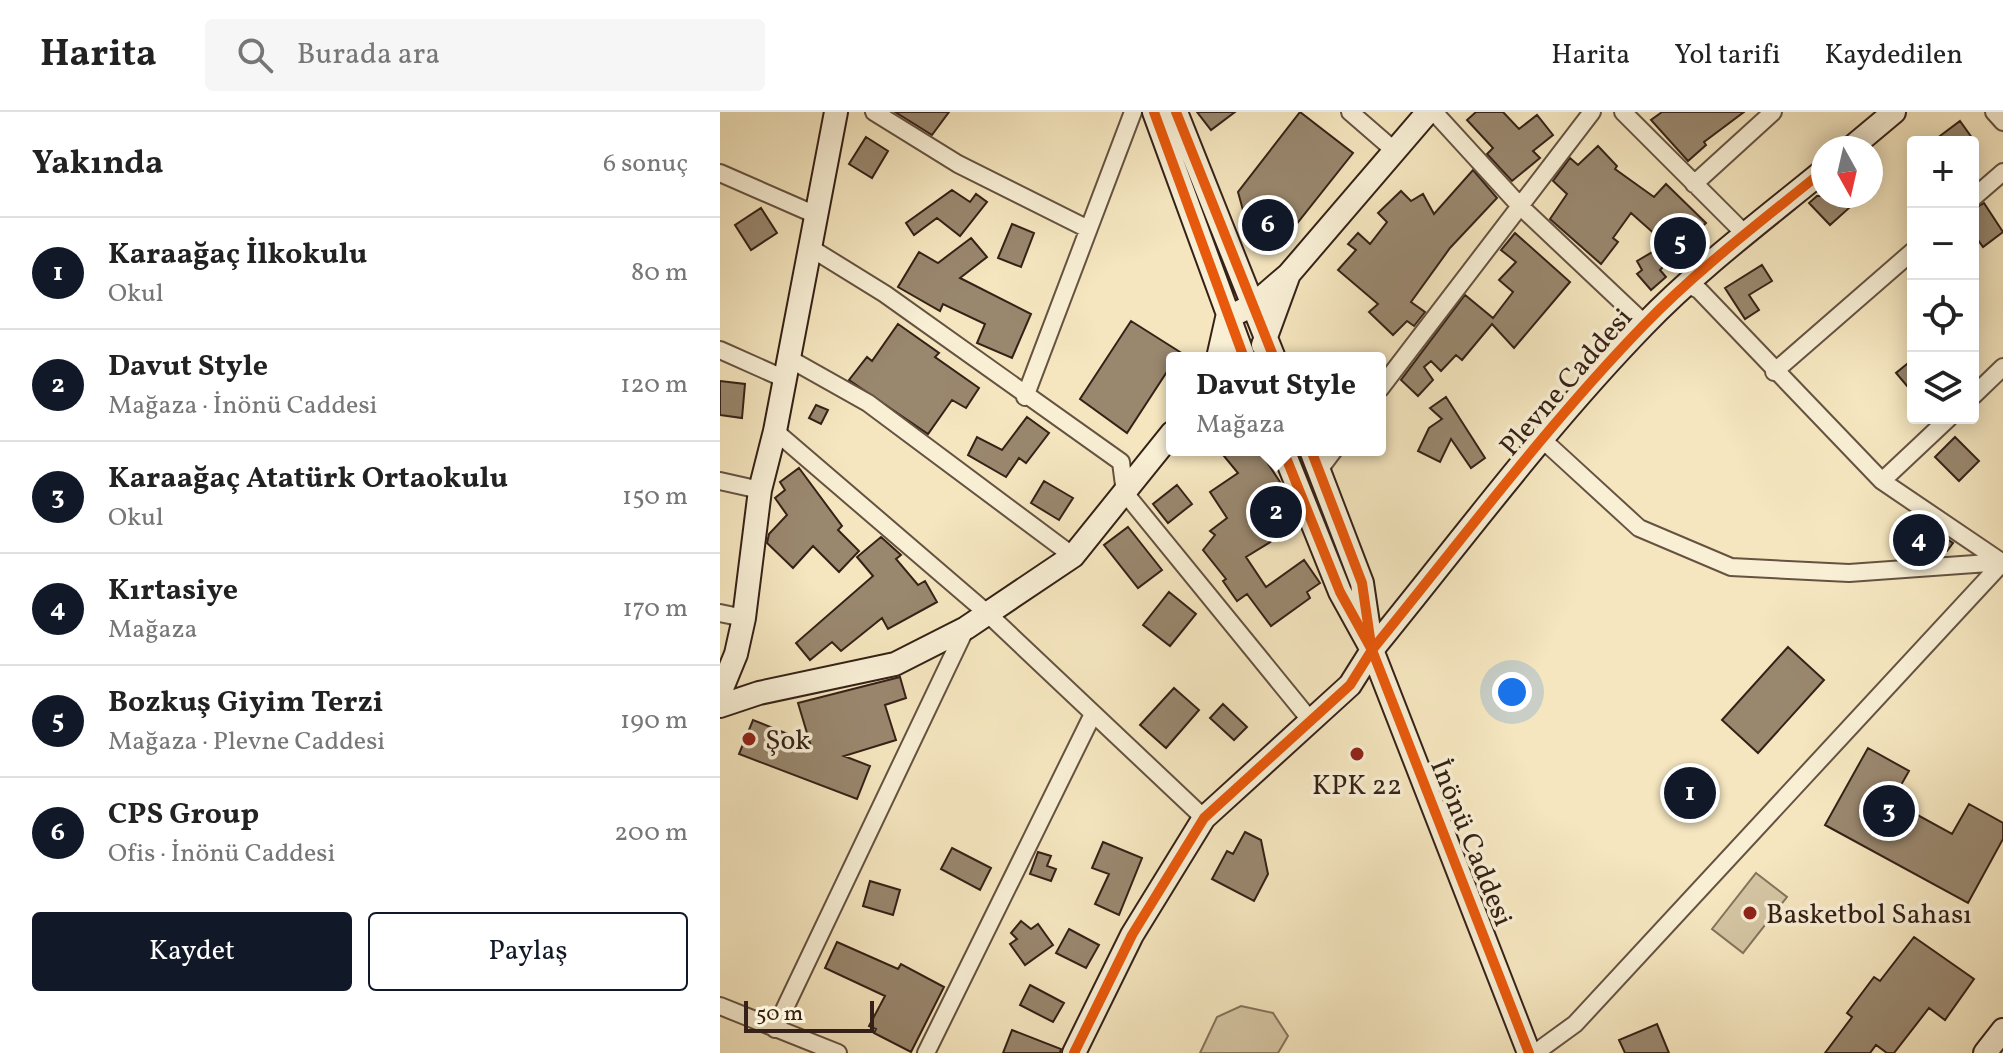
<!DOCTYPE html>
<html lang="tr">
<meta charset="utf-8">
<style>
:root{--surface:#fff;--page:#f6f6f6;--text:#222;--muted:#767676;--line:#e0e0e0;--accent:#111827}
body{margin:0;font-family:Vollkorn,serif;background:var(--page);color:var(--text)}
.controls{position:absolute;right:24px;top:24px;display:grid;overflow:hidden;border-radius:8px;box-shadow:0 4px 20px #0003}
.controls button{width:72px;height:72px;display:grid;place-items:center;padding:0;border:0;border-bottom:2px solid var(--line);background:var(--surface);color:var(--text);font:40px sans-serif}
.compass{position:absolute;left:1091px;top:24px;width:72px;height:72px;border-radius:50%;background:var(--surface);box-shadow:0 4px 20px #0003;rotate:172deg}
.scale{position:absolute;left:24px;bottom:20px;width:130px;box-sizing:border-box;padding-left:8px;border:4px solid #352117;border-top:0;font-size:22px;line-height:28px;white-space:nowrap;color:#352117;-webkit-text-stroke:6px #f8efd5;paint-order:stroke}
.you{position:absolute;left:792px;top:580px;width:28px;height:28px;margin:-20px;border:6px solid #fff;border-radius:50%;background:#1a73e8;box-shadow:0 0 0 12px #1a73e833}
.badge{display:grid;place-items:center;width:52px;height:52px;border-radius:50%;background:var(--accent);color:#fff;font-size:26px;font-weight:700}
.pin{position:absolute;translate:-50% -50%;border:4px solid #fff;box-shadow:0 2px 8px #0006}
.popup{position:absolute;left:446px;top:240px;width:220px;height:104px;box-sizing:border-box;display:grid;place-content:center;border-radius:8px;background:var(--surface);filter:drop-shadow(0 2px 6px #0005);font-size:26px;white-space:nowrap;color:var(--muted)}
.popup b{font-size:30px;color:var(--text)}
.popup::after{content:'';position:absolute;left:50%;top:100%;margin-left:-16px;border:16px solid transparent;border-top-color:var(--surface)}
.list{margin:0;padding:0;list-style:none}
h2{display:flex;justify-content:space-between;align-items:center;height:104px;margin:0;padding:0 32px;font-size:34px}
h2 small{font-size:26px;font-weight:400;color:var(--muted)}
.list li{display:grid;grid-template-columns:52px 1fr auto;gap:24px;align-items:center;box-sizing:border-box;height:112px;padding:0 32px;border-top:2px solid var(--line)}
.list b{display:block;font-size:30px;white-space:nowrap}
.list p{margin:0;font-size:26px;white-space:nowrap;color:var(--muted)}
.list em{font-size:26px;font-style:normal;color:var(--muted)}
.actions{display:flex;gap:16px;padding:24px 32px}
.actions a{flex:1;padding:18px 0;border:2px solid var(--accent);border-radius:8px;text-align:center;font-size:28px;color:var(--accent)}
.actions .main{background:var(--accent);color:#fff}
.icon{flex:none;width:44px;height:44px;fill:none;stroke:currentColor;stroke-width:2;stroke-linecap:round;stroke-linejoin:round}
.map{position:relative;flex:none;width:1283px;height:941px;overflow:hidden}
header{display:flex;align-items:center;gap:48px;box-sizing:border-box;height:112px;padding:0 40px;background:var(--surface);border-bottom:2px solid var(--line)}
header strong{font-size:38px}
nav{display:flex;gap:44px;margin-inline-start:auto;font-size:28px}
.search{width:560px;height:72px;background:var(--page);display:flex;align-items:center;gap:20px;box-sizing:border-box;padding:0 28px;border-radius:8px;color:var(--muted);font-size:30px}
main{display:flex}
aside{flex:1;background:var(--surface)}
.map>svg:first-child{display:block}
.green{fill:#d4c5a2;stroke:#84735c;stroke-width:2}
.building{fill:#99876e;stroke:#352117;stroke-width:2}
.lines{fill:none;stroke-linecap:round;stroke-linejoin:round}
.street-casing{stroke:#655241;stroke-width:20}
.secondary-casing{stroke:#352117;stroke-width:26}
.street{stroke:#f8efd5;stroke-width:16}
.secondary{stroke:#f8efd5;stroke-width:22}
.cycleway-casing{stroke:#f8efd5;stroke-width:15}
.cycleway{stroke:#e8590c;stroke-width:10}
.poi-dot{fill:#8f2418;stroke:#f8efd5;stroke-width:3}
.labels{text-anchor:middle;stroke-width:7;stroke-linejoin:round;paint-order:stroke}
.street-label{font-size:28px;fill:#352117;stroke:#f8efd5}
.poi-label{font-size:28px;fill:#352117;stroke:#f8efd5;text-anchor:start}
</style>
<header>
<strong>Harita</strong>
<div class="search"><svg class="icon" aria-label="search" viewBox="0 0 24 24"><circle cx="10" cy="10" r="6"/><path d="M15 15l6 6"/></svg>Burada ara</div>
<nav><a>Harita</a><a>Yol tarifi</a><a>Kaydedilen</a></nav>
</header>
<main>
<aside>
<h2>Yakında<small>6 sonuç</small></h2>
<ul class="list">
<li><span class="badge">1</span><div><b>Karaağaç İlkokulu</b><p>Okul</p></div><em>80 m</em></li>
<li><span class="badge">2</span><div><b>Davut Style</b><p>Mağaza · İnönü Caddesi</p></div><em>120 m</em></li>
<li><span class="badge">3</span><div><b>Karaağaç Atatürk Ortaokulu</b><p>Okul</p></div><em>150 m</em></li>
<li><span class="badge">4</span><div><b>Kırtasiye</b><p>Mağaza</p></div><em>170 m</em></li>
<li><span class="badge">5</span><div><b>Bozkuş Giyim Terzi</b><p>Mağaza · Plevne Caddesi</p></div><em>190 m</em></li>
<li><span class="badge">6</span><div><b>CPS Group</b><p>Ofis · İnönü Caddesi</p></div><em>200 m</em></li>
</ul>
<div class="actions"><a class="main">Kaydet</a><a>Paylaş</a></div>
</aside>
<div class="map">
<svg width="1283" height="941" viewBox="0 0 1283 941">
<rect width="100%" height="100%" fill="#f5e6bf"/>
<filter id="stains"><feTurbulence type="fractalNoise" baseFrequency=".0025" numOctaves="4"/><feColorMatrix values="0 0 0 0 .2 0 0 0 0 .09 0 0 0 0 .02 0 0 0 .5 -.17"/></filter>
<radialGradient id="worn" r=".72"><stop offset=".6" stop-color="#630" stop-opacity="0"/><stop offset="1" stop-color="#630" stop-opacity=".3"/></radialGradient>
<path class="green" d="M1036,761L1067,785L1023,841L992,817Z
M521,894L553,901L568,924L558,941H480L497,905Z"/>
<path class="building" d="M175,0H229L212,23Z
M477,0H515L491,18Z
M580,0L633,41L571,119L552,122L524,102L518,80Z
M756,0H783L799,17L817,3L833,23L813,39L820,46L792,69L767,42L773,36L747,8Z
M942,0H1024L984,30L986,33L968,49L931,8Z
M1240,9L1255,30H1212Z
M146,25L168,39L152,66L129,52Z
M878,34L897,54L895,57L934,85L946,72L986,111L940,158L946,165L931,178L917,162L922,158L917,149L946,132L911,101L893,126L898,130L881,152L830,107L847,82L833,69L850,46L858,53Z
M753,58L777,86L730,136L691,190L705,200L694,214L687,209L673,223L649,200L658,192L618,158L636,138L628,132L638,121L650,132L667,110L658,101L681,79L691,89L703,82L714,102Z
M232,78L250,90L256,82L267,90L240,124L217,106L194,123L186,111Z
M1097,84H1118L1129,96L1110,113L1089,91Z
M1264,91L1283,120L1263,135L1253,121V97Z
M41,96L57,121L31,138L15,113Z
M292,112L314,121L301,155L278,146Z
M795,121L850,170L794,236L772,212L742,248L736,243L721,259L711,249L704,255L713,268L698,284L681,268L745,183L773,206L793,180L779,168L796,150L781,138Z
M251,126L267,145L240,166L311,202L292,246L257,231L265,212L223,192L220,199L178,175L199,140L218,151Z
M1042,153L1052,169L1029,183L1039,198L1025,207L1005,176Z
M411,209L460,240L452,246V252L407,321L360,287Z
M178,212L219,241L215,245L259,276L246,296L232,288L208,322L129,268L147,245L152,249Z
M1193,247V281L1176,261Z
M0,269L25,272L22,306L0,303Z
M726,285L765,346L751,356L731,327L720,350L698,339L709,316L722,307L710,296Z
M96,293L108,298L101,312L89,306Z
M307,305L329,321L306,351L299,346L286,365L248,343L257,325L282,338Z
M1235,325L1259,349L1239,369L1215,345Z
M499,338H539L562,373L552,380L573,416L526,445L546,475L584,448L600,471L587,480L590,486L551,514L527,482L517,489L503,469L506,467L483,438L495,423L490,419L507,406L490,380L518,361Z
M79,356L122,414L118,418L139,439L119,460L93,434L73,456L47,431L49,422L67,403L55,386L65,378L60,370Z
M324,369L353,386L339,408L311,391Z
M457,373L472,392L448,411L433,392Z
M1201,410L1233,431L1227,439L1174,438Z
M408,415L442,458L418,476L384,433Z
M161,425L181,443L176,447L198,473L205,469L217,490L168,517L162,506L121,539L112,530L90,548L76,531L153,464L137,445Z
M449,480L476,502L450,534L423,513Z
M1068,535L1104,568L1038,641L1002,608Z
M180,565L186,586L165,593L176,628L124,644L150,654L137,687L19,642L33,608L90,631L78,591Z
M454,576L479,598L446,636L420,613Z
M503,592L527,615L514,628L490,606Z
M1148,636L1189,659L1172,689L1232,722L1249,692L1283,711V727L1248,791L1105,713Z
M525,720L541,728L548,762L534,789L492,767L507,739L513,742Z
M383,730L422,746L399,803L375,792L389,762L372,756Z
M232,736L271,756L260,778L221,757Z
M318,740L331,744L327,754L336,757L331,769L310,762Z
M150,769L180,778L173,803L143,794Z
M301,809L311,817L318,812L333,833L305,853L290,832L297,827L291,821Z
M349,817L379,833L366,856L336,841Z
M1194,825L1254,867L1225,908L1209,896L1174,941H1167L1156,933L1150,941H1105L1132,905L1127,901L1154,865L1160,869Z
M117,830L178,857L181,852L224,875L191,940L154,921L156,917L149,914L165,884L105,856Z
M310,873L344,891L333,910L300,893Z
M937,912L949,941H905L899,928Z
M292,918L341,937L340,941H283Z"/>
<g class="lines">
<g class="street-casing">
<path id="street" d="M154,0L238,52L368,117
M630,0L675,39
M714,0L800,94L925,212
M903,0L1025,122
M1274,0L1283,10
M0,61L96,103
M974,72L1053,0
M1253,86L1283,60
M89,135L165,182L401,350L405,381L591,609
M968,173L979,178L1162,369L1283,451
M0,238L65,267
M68,246L148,291L353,444
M1054,260L1193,139
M660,277L872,0
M1253,284L1283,255
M305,285L413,0
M55,319L267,501L484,706
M823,328L919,416L1011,455L1129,461L1283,450
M599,358L614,338
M0,369L40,378
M1162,369L1229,306
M0,501L24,506
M0,894L118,941
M55,917L246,516
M206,941L373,602
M815,941L855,912L1283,450"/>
</g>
<g class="secondary-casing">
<path id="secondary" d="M434,0L524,246
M456,0L554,246
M1131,36L1174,0
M569,162L708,0
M498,246L507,206L533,193L569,162L543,233
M563,338L620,480L652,538L809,941
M591,338L642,471L650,525
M0,581L16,542L24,506L40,378L55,319L116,0
M0,594L39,581L175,552L246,516L353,444L452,321
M354,941L412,823L484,706L630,573L652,538C741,429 826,314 924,213C978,157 1043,108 1103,59
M1265,941L1283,918"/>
</g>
<use href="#street" class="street"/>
<use href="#secondary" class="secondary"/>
<g class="cycleway-casing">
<path id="cycleway" d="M434,0L524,246
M456,0L554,246
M563,338L620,480L652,538L809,941
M591,338L642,471L650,526
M354,941L412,823L484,706L630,573L652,538C741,429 826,314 924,213C978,157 1043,108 1103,59"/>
</g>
<use href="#cycleway" class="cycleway"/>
</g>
<g class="poi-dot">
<circle cx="29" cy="627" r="8"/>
<circle cx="637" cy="642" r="8"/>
<circle cx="1030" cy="801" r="8"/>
</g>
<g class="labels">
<g class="street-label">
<text transform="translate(845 269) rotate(-49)" y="10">Plevne Caddesi</text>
<text transform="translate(753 730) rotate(68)" y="10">İnönü Caddesi</text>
</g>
<g class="poi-label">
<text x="45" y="637">Şok</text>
<text x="637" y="682" text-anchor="middle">KPK 22</text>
<text x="1046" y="811">Basketbol Sahası</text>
</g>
</g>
<rect width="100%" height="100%" filter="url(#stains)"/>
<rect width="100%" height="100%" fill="url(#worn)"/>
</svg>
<div class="controls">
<button>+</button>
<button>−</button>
<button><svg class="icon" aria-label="locate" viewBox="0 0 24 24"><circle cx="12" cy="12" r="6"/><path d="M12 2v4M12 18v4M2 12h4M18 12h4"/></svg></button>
<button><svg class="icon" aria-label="layers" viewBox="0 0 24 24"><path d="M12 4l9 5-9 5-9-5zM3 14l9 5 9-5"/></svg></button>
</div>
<svg class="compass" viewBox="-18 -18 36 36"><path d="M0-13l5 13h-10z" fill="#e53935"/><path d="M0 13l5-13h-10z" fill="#767676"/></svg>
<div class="scale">50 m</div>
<div class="you"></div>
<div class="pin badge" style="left:970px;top:681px">1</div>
<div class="pin badge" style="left:556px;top:400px">2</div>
<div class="popup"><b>Davut Style</b>Mağaza</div>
<div class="pin badge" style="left:1169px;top:699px">3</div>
<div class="pin badge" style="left:1199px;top:428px">4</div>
<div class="pin badge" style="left:960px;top:131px">5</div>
<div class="pin badge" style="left:548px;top:113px">6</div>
</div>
</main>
